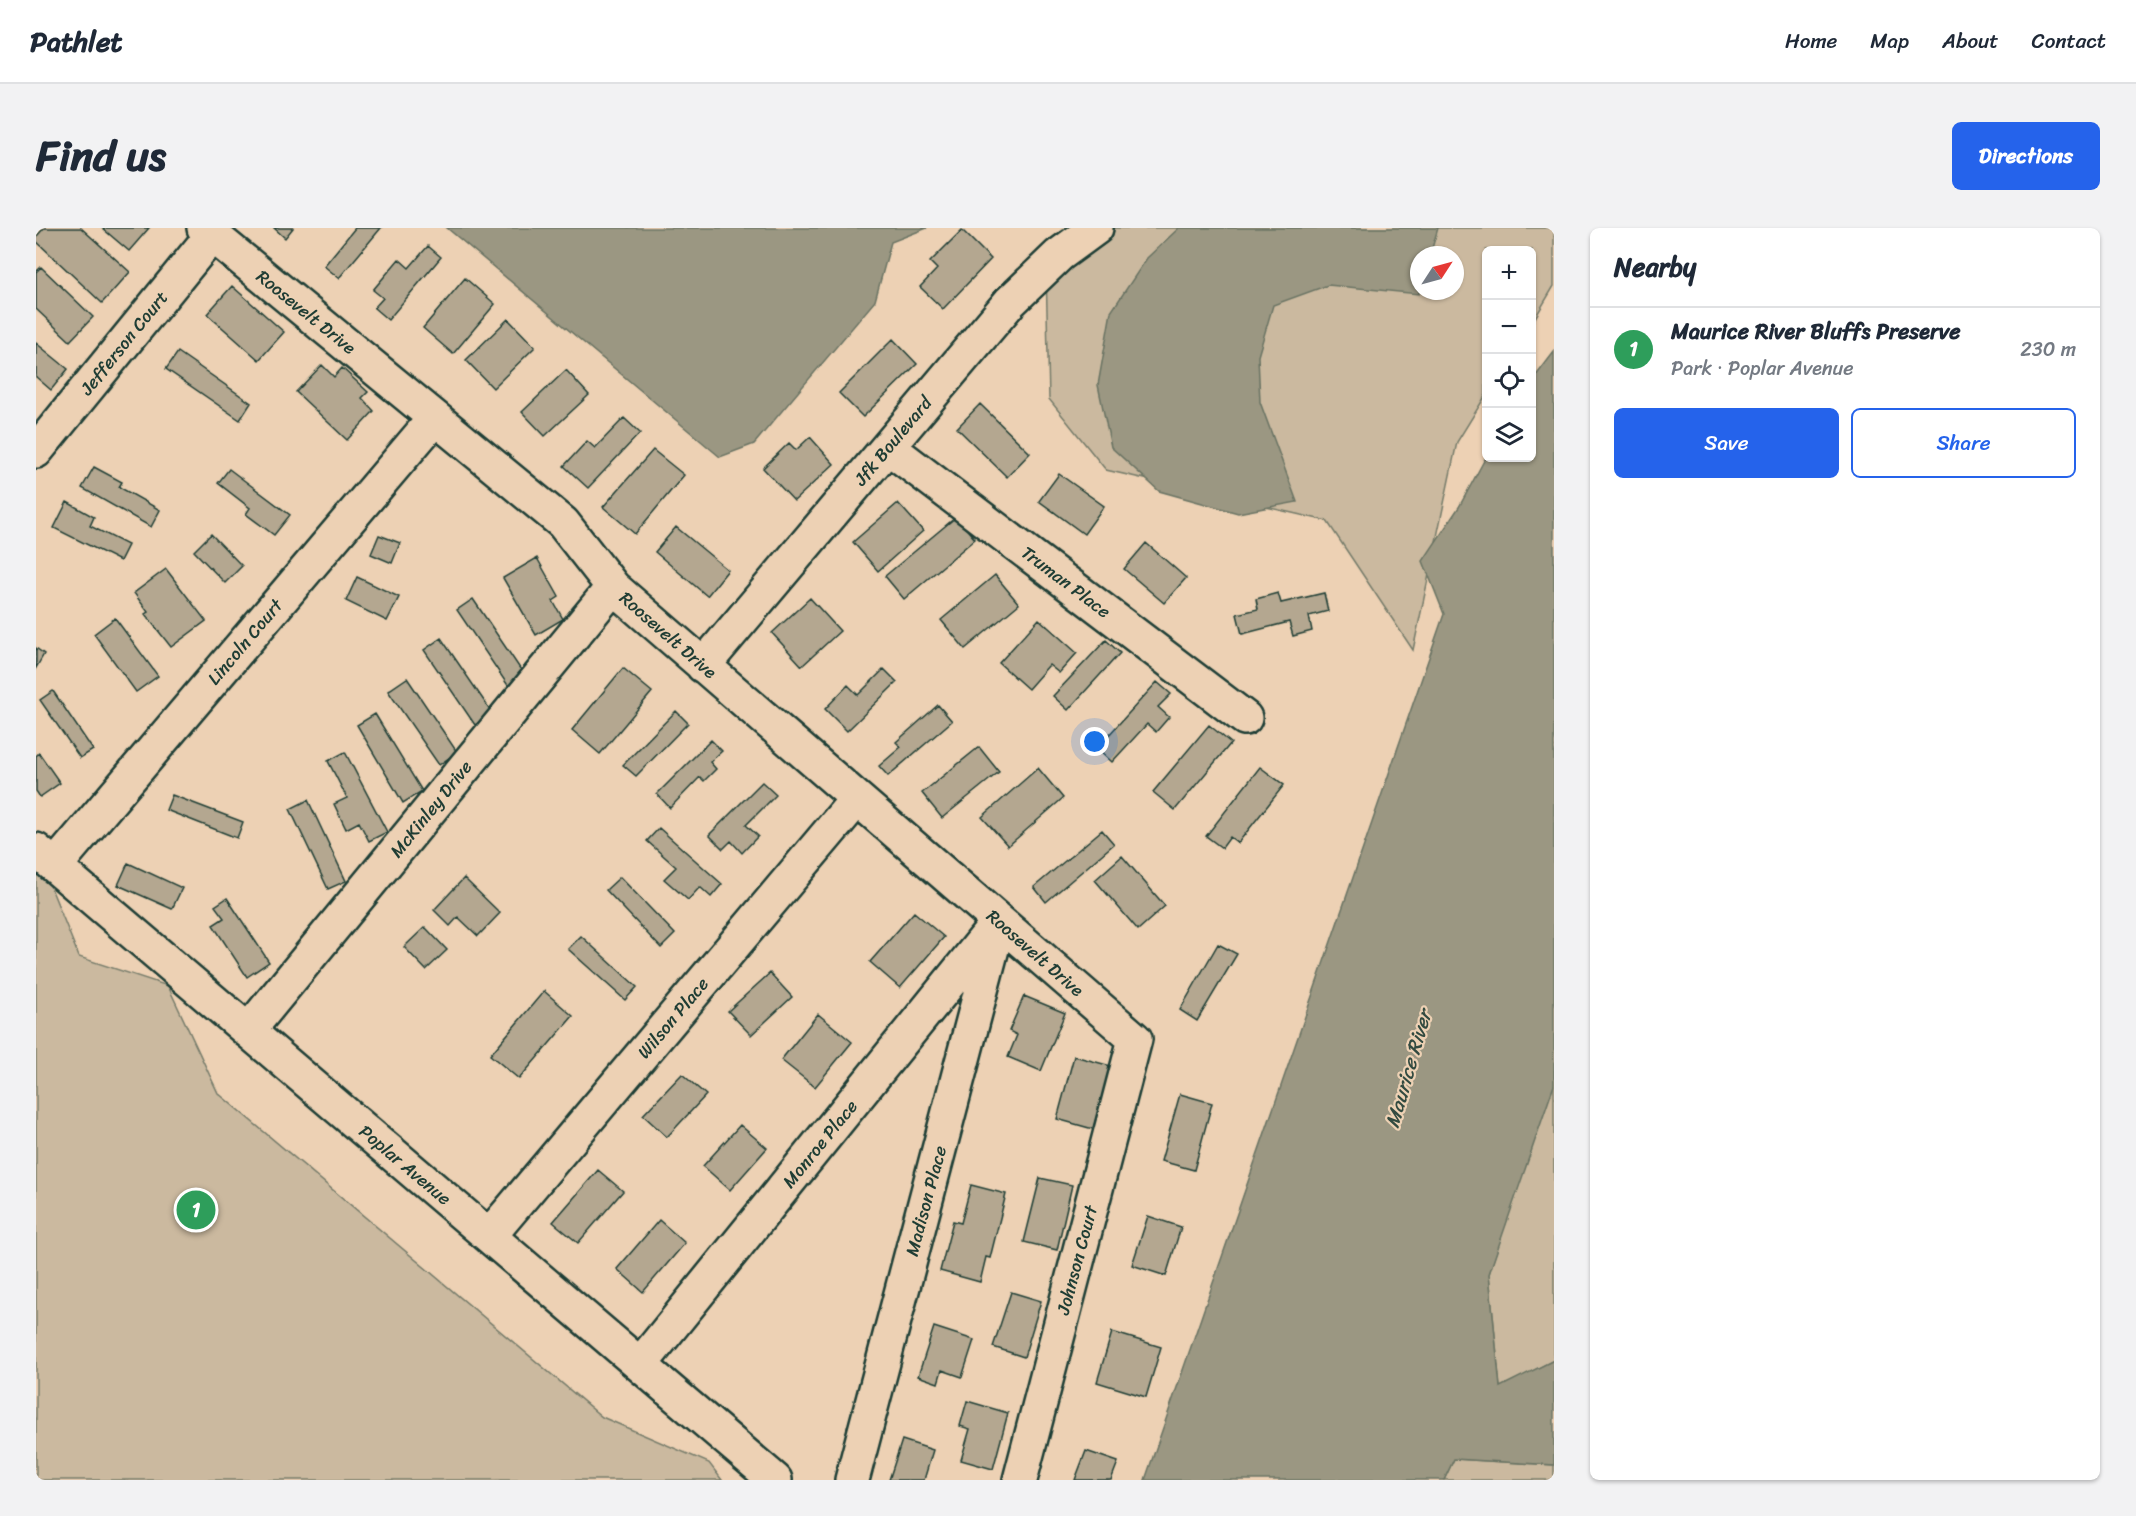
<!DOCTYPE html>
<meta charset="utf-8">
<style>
:root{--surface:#fff;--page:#f2f2f3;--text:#1f2937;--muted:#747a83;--line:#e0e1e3;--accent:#2563eb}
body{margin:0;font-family:Sriracha,sans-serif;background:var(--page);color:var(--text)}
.controls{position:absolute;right:18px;top:18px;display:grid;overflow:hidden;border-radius:9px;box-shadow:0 2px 4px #0004}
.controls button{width:54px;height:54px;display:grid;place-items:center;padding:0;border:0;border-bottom:2px solid var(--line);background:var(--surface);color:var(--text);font:30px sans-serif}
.compass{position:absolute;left:1374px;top:18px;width:54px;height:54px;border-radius:50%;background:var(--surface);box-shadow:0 2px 4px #0004;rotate:54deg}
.you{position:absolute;left:1059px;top:514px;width:21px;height:21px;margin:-15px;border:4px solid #fff;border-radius:50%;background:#1a73e8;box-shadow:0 0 0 9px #1a73e833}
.badge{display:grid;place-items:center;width:39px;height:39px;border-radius:50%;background:var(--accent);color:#fff;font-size:20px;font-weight:700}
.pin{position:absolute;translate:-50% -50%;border:3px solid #fff;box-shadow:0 2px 6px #0006}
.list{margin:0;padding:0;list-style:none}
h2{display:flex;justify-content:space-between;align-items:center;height:78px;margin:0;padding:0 24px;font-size:26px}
h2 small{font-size:20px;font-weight:400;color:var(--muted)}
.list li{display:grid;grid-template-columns:39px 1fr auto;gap:18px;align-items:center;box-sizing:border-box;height:84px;padding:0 24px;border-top:2px solid var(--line)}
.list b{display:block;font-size:22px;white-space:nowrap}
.list p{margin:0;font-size:20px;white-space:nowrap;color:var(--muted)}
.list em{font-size:20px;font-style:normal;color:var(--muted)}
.actions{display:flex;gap:12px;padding:18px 24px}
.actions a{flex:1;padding:14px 0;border:2px solid var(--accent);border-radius:9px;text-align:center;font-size:21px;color:var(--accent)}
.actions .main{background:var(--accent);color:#fff}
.icon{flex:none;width:33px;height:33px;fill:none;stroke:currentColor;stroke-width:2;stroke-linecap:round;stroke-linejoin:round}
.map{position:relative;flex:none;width:1518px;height:1252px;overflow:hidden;border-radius:9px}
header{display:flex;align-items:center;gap:36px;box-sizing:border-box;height:84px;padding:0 30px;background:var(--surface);border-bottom:2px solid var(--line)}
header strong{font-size:28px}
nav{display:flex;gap:33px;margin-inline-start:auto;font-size:21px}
.intro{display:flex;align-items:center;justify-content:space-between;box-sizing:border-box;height:144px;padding:0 36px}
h1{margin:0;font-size:42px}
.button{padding:15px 27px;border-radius:9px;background:var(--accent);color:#fff;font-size:21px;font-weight:700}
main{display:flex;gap:36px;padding:0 36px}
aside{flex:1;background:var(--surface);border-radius:9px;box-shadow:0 2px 4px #0004}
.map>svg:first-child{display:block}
.green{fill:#cbb99f;stroke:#757b6a;stroke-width:1.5;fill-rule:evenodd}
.water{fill:#9b9782;stroke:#697363;stroke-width:1.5}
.building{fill:#b4a790;stroke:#1f3d34;stroke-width:1.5}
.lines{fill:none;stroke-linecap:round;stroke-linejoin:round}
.minor-casing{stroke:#1f3d34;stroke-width:38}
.minor{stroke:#edd1b4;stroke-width:33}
.labels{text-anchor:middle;stroke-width:4.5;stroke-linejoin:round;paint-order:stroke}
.street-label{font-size:18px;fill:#1f3d34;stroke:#edd1b4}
.water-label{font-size:20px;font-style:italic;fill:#324a40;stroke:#edd1b4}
</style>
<header>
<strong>Pathlet</strong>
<nav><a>Home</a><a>Map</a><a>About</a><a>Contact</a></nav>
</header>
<div class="intro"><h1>Find us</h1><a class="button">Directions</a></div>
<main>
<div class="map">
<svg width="1518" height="1252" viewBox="0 0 1518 1252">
<rect width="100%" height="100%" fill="#edd1b4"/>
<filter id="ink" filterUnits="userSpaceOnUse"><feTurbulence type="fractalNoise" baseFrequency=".0167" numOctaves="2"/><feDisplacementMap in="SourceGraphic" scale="12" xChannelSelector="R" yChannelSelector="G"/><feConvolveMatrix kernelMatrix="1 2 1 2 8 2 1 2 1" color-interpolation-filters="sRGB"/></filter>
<g filter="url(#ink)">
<path class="green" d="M1048,0H1518V58L1496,95V22H1450V167L1421,214L1377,422L1291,293L1070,242L1013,171L1010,39ZM1383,27H1419V63H1383Z
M0,642L11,650L43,729L132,758L182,865L566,1189L673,1235L686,1252H0Z
M1518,842V1132L1464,1160L1453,1046Z
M1418,1231L1518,1237V1252H1408Z"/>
<path class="water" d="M411,0H891L855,14L839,73L718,216L684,229Z
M1143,0H1402L1394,27H1383V66L1292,57L1237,77L1222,128L1224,174L1261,274L1202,285L1123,263L1075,219L1062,157L1075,84L1111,30Z
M1518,124V857L1453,1046L1464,1159L1518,1132V1237L1418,1231L1408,1252H1109L1408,386L1387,333L1423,279L1450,229L1496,230V153Z"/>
<path class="building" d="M8,0H45L94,44L66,75L0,13V9Z
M66,0H113L93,23Z
M238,0H257L249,10Z
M319,0H345L303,50L288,38Z
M926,2L955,31L907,81L884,59L901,41L894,34Z
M392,18L405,29L352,92L338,80L347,70L337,62L363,31L373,40Z
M5,39L57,89L34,113L0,81V44Z
M429,50L459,76L417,126L387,100Z
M196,58L248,104L223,132L171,86Z
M472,91L499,119L457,160L430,132Z
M857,111L881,136L827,189L803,165Z
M0,115L32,141L15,162L0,149Z
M142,124L215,175L204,192L130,141Z
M286,137L298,149L306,140L332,164L326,170L338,183L311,212L260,164Z
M530,142L553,167L509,208L486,184Z
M944,176L994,225L971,249L921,200Z
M588,190L604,205L552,260L528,238L551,213L559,220Z
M774,209L798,236L758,273L727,240L753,215L760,222Z
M617,222L648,247L599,306L567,279Z
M58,239L86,254L83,259L124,282L115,299L46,260Z
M193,241L254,287L238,307L210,286L214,280L182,255Z
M1023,246L1068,278L1048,306L1003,273Z
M31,274L58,289L54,298L92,317L84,333L18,300Z
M862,275L887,303L842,343L817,314Z
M920,289L939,311L868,371L849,348Z
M640,299L692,342L671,368L619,324Z
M175,306L206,338L189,355L158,323Z
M343,307L364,315L356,335L335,326Z
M1110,315L1150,350L1128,375L1088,341Z
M501,330L523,369L517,373L527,391L500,407L467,350Z
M130,341L170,393L135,419L109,386L112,384L98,365Z
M959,347L983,376L929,421L905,392Z
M321,349L363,369L351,393L310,373Z
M1242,365L1245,375L1288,365L1292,383L1273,388L1276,403L1257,408L1253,394L1206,406L1201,386L1222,381L1220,371Z
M774,370L804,403L766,438L736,405Z
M437,371L489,448L473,459L421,382Z
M79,390L122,448L100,464L58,406Z
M1003,391L1041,425L1023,445L1013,437L992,461L963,435Z
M405,410L457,486L439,497L388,422Z
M1070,412L1084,425L1032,482L1017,468Z
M0,420L8,426L0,440Z
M587,440L616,464L564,526L536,502Z
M848,441L861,454L811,503L789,481L812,457L822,467Z
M371,450L421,524L403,537L352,463Z
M1121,454L1135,466L1122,479L1133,489L1120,504L1111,496L1076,534L1061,520Z
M17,463L57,522L44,530L4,472Z
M902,477L916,493L852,548L843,538L865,519L860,514Z
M640,483L652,495L600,548L587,537Z
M339,486L386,563L367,575L321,497Z
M1173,497L1195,515L1139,582L1117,564Z
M675,512L686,523L674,534L680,541L668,553L664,549L634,580L621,566Z
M943,519L963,544L906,590L886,565Z
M309,524L351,604L333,613L323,594L310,601L298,576L311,570L292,533Z
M3,525L24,555L4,569L0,563V528Z
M1224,539L1248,557L1202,615L1194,609L1186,620L1170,608Z
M1002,540L1027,570L972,618L946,589Z
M726,554L740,567L710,597L722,608L706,625L695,613L687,621L673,607Z
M136,567L207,594L201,610L130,582Z
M272,572L310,653L292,661L254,581Z
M623,600L686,656L675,669L664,659L652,672L628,651L640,639L611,613Z
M1066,602L1078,616L1010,674L998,659Z
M1086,628L1129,678L1102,702L1059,652Z
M92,635L146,660L136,681L82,657Z
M584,649L639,706L625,720L570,662Z
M428,650L464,685L442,708L422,689L414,698L398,682Z
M191,670L233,734L211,749L177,697L188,690L179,678Z
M878,684L908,709L864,760L834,734Z
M389,699L411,722L390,742L368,719Z
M545,708L601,759L589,772L532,721Z
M1182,716L1201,726L1161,793L1144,782Z
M734,745L756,769L715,807L692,783Z
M508,763L537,788L483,851L454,827Z
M988,768L1029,785L1005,843L972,829L981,807L973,803Z
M782,786L816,814L779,859L745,832Z
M1038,828L1075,838L1057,901L1021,891Z
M646,846L670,867L631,909L607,887Z
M1144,866L1176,875L1158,942L1125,933Z
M704,897L731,920L694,962L667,938Z
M562,942L587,963L542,1015L517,994Z
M1004,950L1036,957L1021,1022L988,1014Z
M935,957L970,966L954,1030L950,1029L944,1054L904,1043L917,993L925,995Z
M1112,988L1145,999L1130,1048L1096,1037Z
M623,992L649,1015L607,1064L581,1041Z
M975,1064L1005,1073L988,1129L957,1119Z
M898,1099L938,1112L926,1149L906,1142L902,1155L882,1148Z
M1076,1104L1125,1119L1110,1169L1061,1154Z
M931,1173L972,1185L957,1241L925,1232L934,1201L924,1198Z
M866,1212L897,1222L888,1252H853Z
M1050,1223L1082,1234L1075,1252H1039Z"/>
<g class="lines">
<g class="minor-casing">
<path id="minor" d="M168,0L527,295L577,359L1099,811L984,1252
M852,219L1209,490
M0,223L176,7
M667,438L974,74L1023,27L1060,0
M0,622L739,1252
M19,638L399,190
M212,803L577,359
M453,1008L821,571
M604,1137L956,702
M816,1252L963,694"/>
</g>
<use href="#minor" class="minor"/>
</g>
</g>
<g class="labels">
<g class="street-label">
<text transform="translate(270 84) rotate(39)" y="6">Roosevelt Drive</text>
<text transform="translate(88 115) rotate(-51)" y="6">Jefferson Court</text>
<text transform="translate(857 213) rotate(-50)" y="6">Jfk Boulevard</text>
<text transform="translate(1030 354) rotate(37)" y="6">Truman Place</text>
<text transform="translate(632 407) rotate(41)" y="6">Roosevelt Drive</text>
<text transform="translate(209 414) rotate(-50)" y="6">Lincoln Court</text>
<text transform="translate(395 581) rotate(-51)" y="6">McKinley Drive</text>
<text transform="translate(999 725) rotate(41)" y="6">Roosevelt Drive</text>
<text transform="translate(637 790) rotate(-50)" y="6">Wilson Place</text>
<text transform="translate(784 916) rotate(-51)" y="6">Monroe Place</text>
<text transform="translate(369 937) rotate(40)" y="6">Poplar Avenue</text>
<text transform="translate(890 973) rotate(-75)" y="6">Madison Place</text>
<text transform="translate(1041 1032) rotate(-75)" y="6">Johnson Court</text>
</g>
<g class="water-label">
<text transform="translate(1372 841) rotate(-74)" y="7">Maurice River</text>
</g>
</g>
</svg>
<div class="controls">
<button>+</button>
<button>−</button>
<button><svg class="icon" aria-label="locate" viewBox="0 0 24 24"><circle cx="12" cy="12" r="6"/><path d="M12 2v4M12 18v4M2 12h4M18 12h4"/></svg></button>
<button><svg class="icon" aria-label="layers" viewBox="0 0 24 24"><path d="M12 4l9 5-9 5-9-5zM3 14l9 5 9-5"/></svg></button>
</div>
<svg class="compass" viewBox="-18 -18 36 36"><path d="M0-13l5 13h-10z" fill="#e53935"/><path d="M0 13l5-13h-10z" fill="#747a83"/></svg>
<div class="you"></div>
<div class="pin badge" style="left:160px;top:982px;background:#2e9e5b">1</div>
</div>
<aside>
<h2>Nearby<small></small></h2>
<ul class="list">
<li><span class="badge" style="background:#2e9e5b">1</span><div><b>Maurice River Bluffs Preserve</b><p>Park · Poplar Avenue</p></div><em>230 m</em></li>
</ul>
<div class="actions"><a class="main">Save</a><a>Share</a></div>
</aside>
</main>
